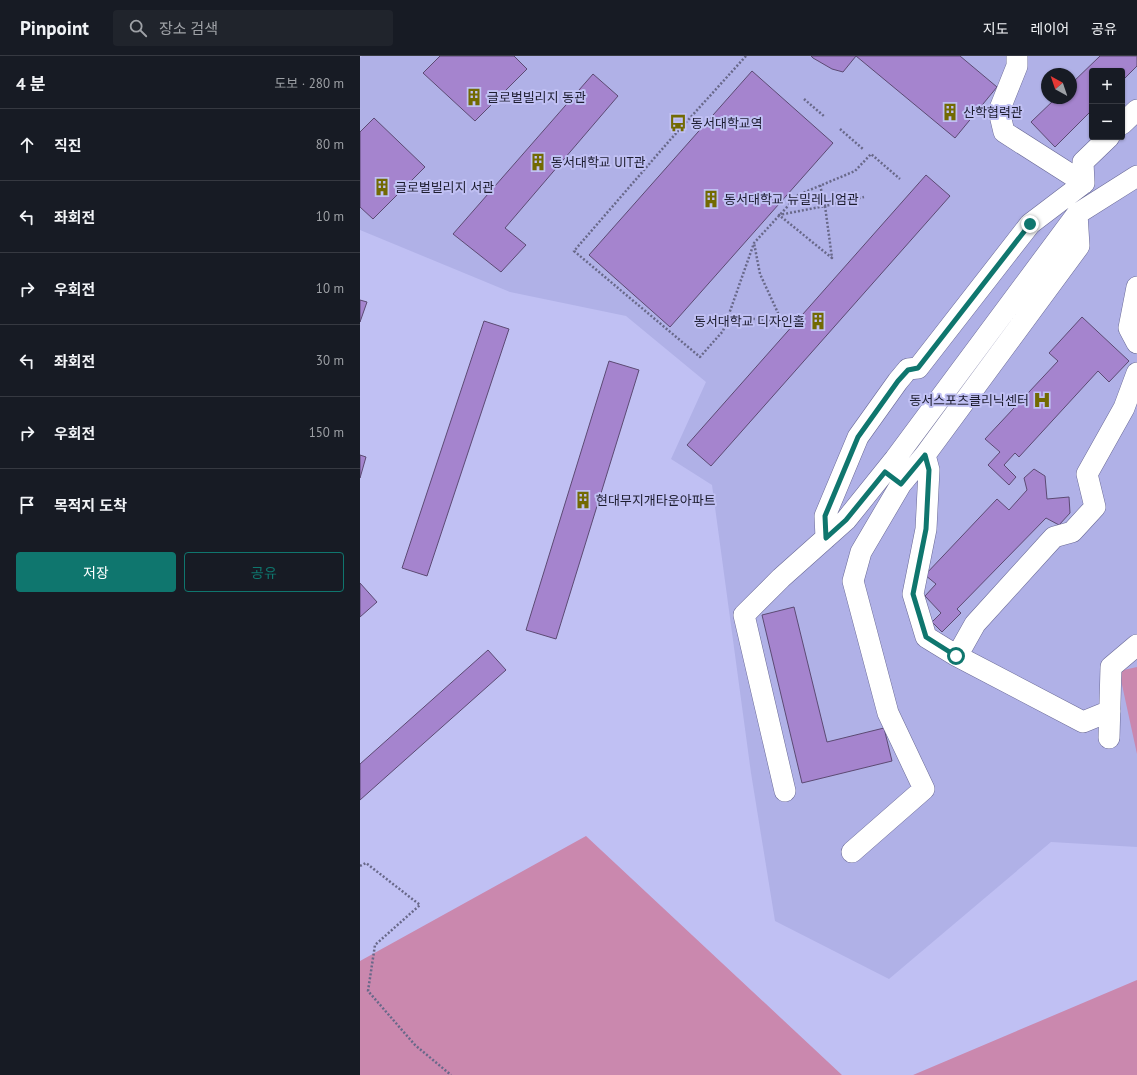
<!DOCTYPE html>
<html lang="ko">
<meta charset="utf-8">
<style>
:root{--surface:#171b24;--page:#20242c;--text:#f1f3f6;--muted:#9ea1a6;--line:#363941;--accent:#0f766e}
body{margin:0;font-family:"PT Sans","Noto Sans KR",sans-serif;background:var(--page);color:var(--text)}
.controls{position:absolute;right:12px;top:12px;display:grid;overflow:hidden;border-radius:4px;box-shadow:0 1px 3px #0004}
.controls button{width:36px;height:36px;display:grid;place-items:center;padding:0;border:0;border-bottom:1px solid var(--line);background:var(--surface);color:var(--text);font:20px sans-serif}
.compass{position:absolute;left:681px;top:12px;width:36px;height:36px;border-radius:50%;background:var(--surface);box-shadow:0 1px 3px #0004;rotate:320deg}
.stop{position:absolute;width:12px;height:12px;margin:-9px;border:3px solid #0f766e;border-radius:50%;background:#fff}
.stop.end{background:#0f766e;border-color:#fff;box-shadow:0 1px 4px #0008}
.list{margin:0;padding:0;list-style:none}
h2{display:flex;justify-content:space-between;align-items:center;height:52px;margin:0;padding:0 16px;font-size:17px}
h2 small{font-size:13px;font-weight:400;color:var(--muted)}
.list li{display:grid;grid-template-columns:26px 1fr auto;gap:12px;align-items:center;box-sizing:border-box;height:72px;padding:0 16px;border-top:1px solid var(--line)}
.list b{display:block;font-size:15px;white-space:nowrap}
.list em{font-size:13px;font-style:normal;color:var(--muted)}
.actions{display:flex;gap:8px;padding:12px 16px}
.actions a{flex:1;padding:9px 0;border:1px solid var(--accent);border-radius:4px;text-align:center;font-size:14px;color:var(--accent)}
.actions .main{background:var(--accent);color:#fff}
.icon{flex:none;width:22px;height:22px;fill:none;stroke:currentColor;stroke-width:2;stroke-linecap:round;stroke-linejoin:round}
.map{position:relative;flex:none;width:777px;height:1019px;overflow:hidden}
header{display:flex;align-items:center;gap:24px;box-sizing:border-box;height:56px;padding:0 20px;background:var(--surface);border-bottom:1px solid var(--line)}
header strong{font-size:19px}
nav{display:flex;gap:22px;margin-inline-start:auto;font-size:14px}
.search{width:280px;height:36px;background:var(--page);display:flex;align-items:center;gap:10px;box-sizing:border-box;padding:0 14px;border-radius:4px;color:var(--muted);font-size:15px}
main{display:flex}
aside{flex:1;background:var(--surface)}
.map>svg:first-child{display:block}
.built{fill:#b0b1e7;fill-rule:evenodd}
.green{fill:#ca88ae}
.building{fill:#a584ce;stroke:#5c4a73}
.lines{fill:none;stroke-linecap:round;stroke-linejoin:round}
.minor-casing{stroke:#696996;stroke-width:22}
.path{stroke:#686889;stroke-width:2.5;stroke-dasharray:2 2;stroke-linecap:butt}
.minor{stroke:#fff;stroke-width:21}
.route{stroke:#0f766e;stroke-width:5}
.labels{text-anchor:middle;stroke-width:4;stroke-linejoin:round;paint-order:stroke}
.poi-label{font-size:13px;fill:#1d1d30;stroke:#c0c0f3;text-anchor:start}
</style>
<header>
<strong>Pinpoint</strong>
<div class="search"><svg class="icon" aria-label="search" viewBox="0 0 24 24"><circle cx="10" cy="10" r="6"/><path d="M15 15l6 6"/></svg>장소 검색</div>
<nav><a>지도</a><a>레이어</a><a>공유</a></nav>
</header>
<main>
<aside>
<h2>4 분<small>도보 · 280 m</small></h2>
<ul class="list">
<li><svg class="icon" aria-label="ahead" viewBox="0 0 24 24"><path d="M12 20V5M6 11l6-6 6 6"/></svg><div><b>직진</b></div><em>80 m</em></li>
<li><svg class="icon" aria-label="left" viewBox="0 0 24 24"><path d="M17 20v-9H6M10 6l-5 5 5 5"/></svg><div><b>좌회전</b></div><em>10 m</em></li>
<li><svg class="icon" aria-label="right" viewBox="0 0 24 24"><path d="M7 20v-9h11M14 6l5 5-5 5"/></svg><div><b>우회전</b></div><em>10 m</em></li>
<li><svg class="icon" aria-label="left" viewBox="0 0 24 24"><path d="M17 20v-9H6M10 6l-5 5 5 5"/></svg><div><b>좌회전</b></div><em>30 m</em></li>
<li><svg class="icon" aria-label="right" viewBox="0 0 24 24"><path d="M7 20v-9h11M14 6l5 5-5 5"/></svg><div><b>우회전</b></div><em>150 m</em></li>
<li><svg class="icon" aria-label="arrive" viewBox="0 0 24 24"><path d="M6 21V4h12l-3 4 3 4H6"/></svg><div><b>목적지 도착</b></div></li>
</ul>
<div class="actions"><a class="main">저장</a><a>공유</a></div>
</aside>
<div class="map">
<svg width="777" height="1019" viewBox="0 0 777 1019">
<rect width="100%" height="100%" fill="#c0c0f3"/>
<path class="built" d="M2,0H777V791L691,786L529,923L415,865L391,717L352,429L311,403L346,326L266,260L150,236L0,174V2ZM732,15H762V81H732ZM687,18H711V42H687Z"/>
<path class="green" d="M777,611V698L759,615Z
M226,780L482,1019H0V905Z
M777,924V1019H553Z"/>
<path class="building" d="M80,0H154L167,13L115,65L63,17Z
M451,0H600L637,31L595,82L496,0L483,16L472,13L453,2Z
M740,0H777V10L762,25V15H732V54L695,91L671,66L696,42H711V28Z
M392,15L473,87L310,271L229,199Z
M233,18L258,40L145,172L166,189L141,216L93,178Z
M14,62L65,111L13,163L0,151V76Z
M566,119L590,140L351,410L327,389Z
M0,244L7,246L0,266Z
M722,261L769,305L749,326L738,315L659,401L655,397L644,409L656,421L649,429L628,409L640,396L625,383L698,305L689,297Z
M124,265L149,273L67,520L42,512Z
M249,305L279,314L196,583L166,574Z
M0,399L6,401L0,422Z
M674,413L685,420L687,443L709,441L710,457L699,469L686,462L597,553L601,557L582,576L572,566L581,557L565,540L576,528L565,519L637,443L649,454L667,434L664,422Z
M0,527L17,546L0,561Z
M434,551L467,686L524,672L532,705L442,727L402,559Z
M128,594L146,614L0,744V708Z"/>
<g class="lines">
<g class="minor-casing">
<path id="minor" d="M657,0V10L639,55L644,76L724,127
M762,68L777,54
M724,127L723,106L749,81
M777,231L769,272L777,287
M565,399L569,414L566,473L553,538L566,581L597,600L723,666L750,655
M466,482L465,460L498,381L538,325L548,313L558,312L670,168L724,127
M597,600L615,568L694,481L712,476L735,451L727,418L764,352L777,317
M749,682L751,611L777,589
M425,735L384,559L421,522L486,464L535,403L717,158L777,120
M492,796L564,733L528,657L493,525L501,496L541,428L565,399L719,190L717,158"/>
</g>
<path class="path" d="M386,0L310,84L214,195L340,301L363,275L394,187L438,139L495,115L511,98L540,123
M444,43L465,61
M480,73L503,93
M460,129L465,150L504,141
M465,150L472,202L419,159Z
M369,260L411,265L418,257L400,218L394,187
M0,810L6,807L60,849L15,889L8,935L55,989L91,1019"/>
<use href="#minor" class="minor"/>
</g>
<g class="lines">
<path class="route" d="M596,600L566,581L553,538L566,473L569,414L565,399L541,428L525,416L486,464L466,482L465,460L498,381L538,325L548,314L558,312L670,168"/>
</g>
<defs>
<g id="building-bare" transform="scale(1.38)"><path d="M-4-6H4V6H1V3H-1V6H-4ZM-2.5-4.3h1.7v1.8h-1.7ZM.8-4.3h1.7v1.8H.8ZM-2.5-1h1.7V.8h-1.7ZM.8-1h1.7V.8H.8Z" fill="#726a02" stroke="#c0c0f3" stroke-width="2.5" paint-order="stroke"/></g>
<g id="bus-bare" transform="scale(1.38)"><path d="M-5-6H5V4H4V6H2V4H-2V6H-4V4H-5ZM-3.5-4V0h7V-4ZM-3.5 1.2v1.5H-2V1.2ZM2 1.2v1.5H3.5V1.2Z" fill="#726a02" stroke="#c0c0f3" stroke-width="2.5" paint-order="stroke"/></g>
<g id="hospital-bare" transform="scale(1.38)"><path d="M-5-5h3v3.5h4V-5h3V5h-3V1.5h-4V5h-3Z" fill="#726a02" stroke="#c0c0f3" stroke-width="2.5" paint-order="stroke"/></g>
</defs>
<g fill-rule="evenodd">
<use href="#building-bare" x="114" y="41"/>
<use href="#building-bare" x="590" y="56"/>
<use href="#bus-bare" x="318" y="67"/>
<use href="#building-bare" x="178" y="106"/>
<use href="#building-bare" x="22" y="131"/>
<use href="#building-bare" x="351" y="143"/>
<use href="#building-bare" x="458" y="265"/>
<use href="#hospital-bare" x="682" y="344"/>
<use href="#building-bare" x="223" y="444"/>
</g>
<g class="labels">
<g class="poi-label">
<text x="127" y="46">글로벌빌리지 동관</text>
<text x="603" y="61">산학협력관</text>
<text x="331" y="72">동서대학교역</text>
<text x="191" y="111">동서대학교 UIT관</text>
<text x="35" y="136">글로벌빌리지 서관</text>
<text x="364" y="148">동서대학교 뉴밀레니엄관</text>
<text x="445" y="270" text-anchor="end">동서대학교 디자인홀</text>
<text x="669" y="349" text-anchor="end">동서스포츠클리닉센터</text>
<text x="236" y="449">현대무지개타운아파트</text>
</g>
</g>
</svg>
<div class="controls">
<button>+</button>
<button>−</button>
</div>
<svg class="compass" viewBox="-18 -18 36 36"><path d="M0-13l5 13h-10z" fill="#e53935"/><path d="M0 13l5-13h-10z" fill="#9ea1a6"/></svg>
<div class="stop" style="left:596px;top:600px"></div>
<div class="stop end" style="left:670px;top:168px"></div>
</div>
</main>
